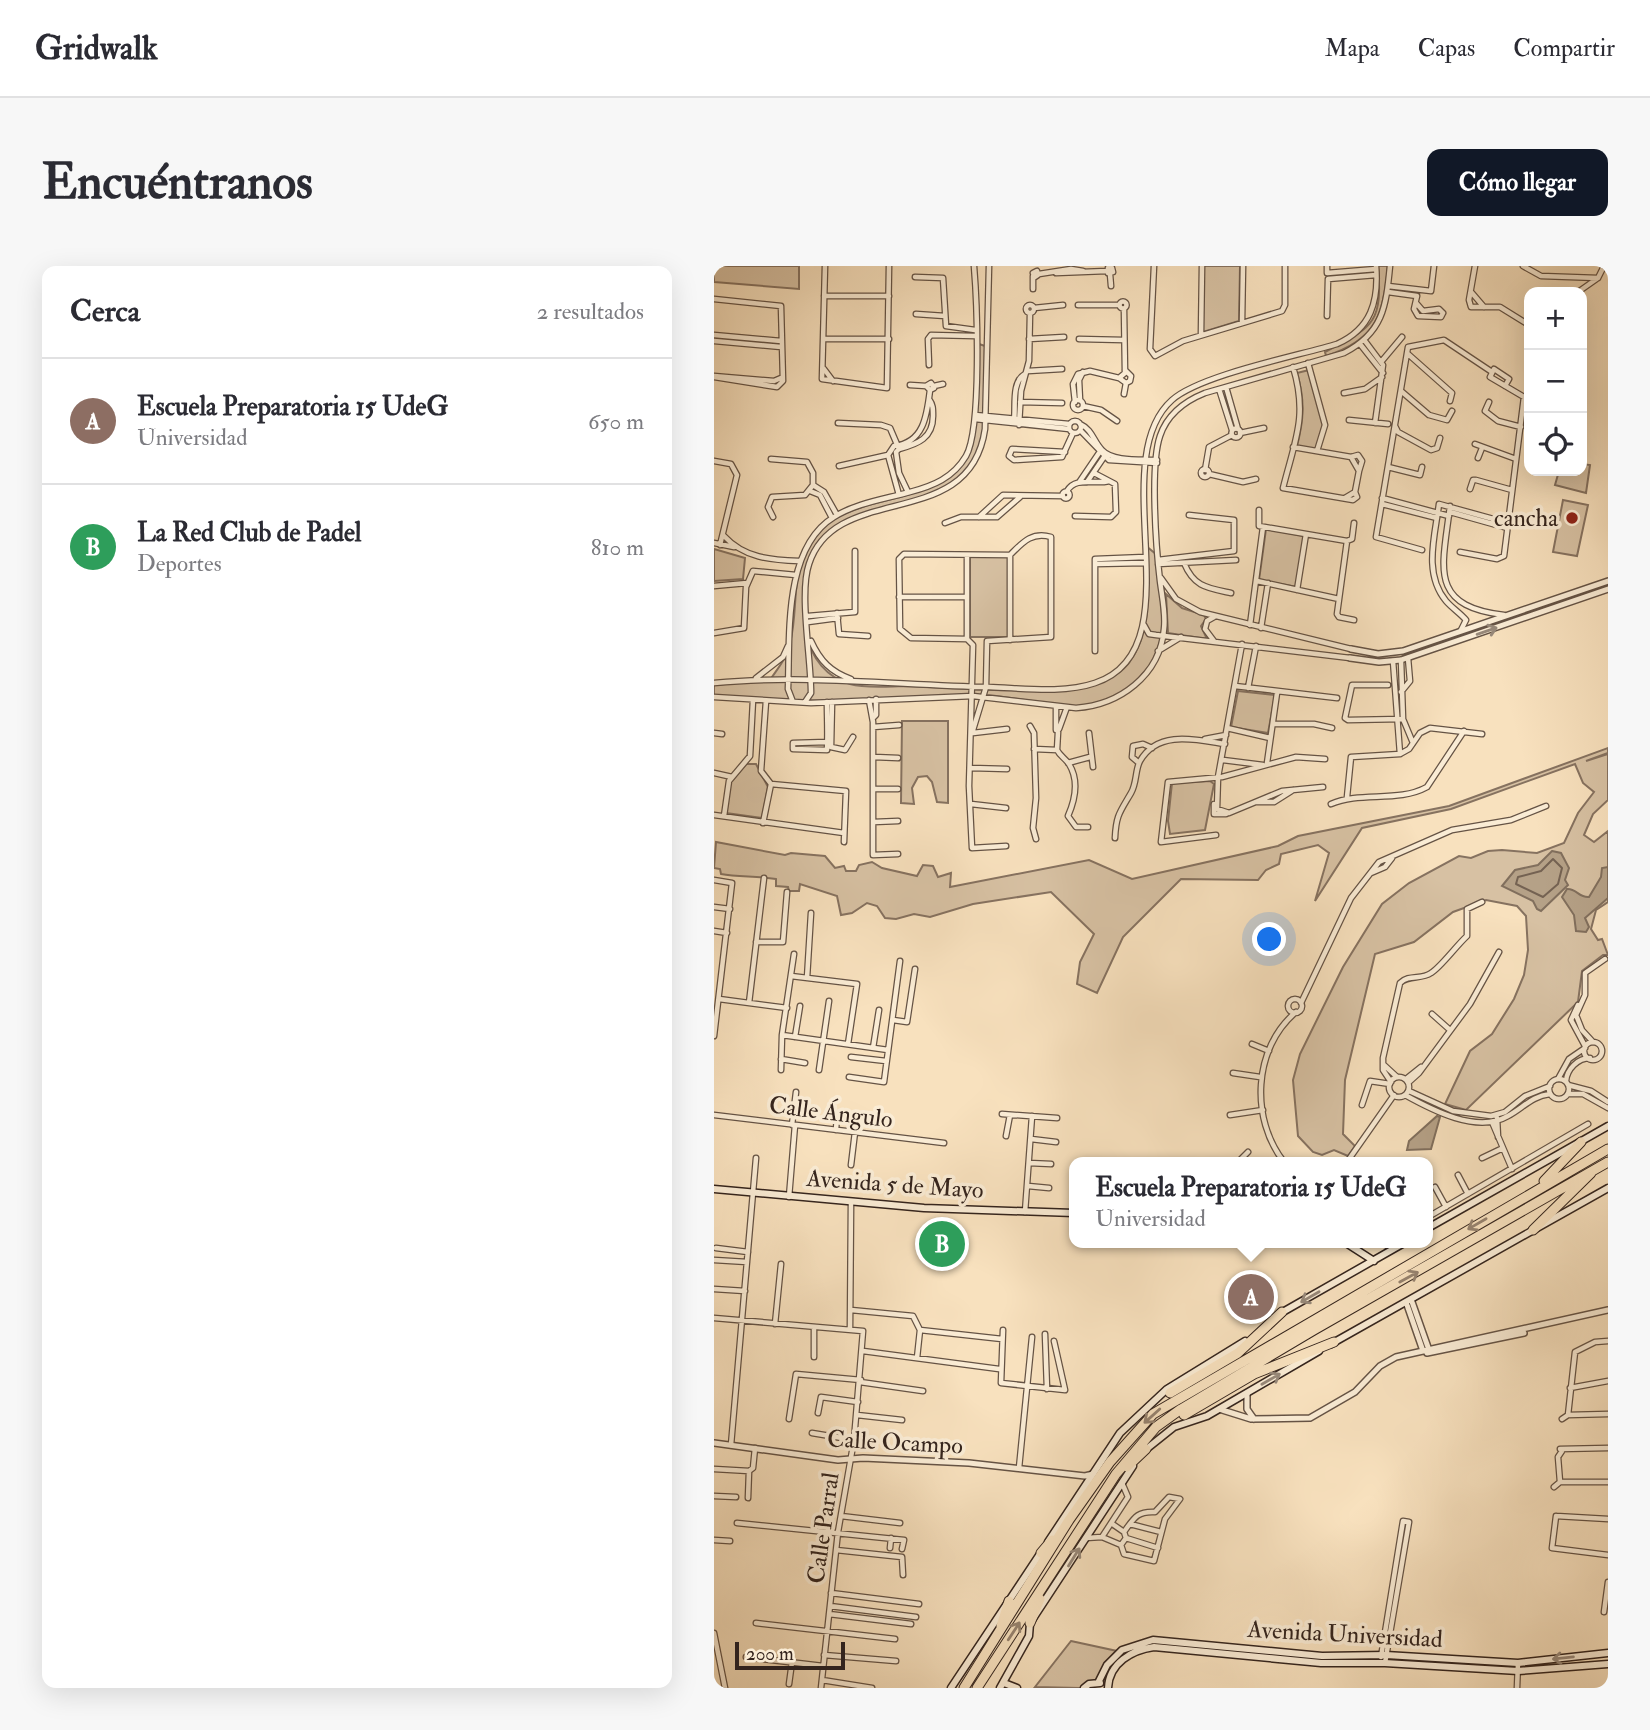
<!DOCTYPE html>
<html lang="es">
<meta charset="utf-8">
<style>
:root{--surface:#fff;--page:#f7f7f7;--text:#2b2b33;--muted:#7c7c81;--line:#e1e1e2;--accent:#111827}
body{margin:0;font-family:"IM FELL Double Pica",serif;background:var(--page);color:var(--text)}
.controls{position:absolute;right:21px;top:21px;display:grid;overflow:hidden;border-radius:14px;box-shadow:0 7px 28px #0002}
.controls button{width:63px;height:63px;display:grid;place-items:center;padding:0;border:0;border-bottom:2px solid var(--line);background:var(--surface);color:var(--text);font:35px sans-serif}
.scale{position:absolute;left:21px;bottom:18px;width:110px;box-sizing:border-box;padding-left:7px;border:4px solid #34241d;border-top:0;font-size:19px;line-height:24px;white-space:nowrap;color:#34241d;-webkit-text-stroke:5px #faecd5;paint-order:stroke}
.you{position:absolute;left:556px;top:674px;width:24px;height:24px;margin:-18px;border:5px solid #fff;border-radius:50%;background:#1a73e8;box-shadow:0 0 0 10px #1a73e833}
.badge{display:grid;place-items:center;width:46px;height:46px;border-radius:50%;background:var(--accent);color:#fff;font-size:23px;font-weight:700}
.pin{position:absolute;translate:-50% -50%;border:4px solid #fff;box-shadow:0 2px 7px #0006}
.popup{position:absolute;left:355px;top:891px;width:364px;height:91px;box-sizing:border-box;display:grid;place-content:center;border-radius:14px;background:var(--surface);filter:drop-shadow(0 2px 5px #0005);font-size:23px;white-space:nowrap;color:var(--muted)}
.popup b{font-size:26px;color:var(--text)}
.popup::after{content:'';position:absolute;left:50%;top:100%;margin-left:-14px;border:14px solid transparent;border-top-color:var(--surface)}
.list{margin:0;padding:0;list-style:none}
h2{display:flex;justify-content:space-between;align-items:center;height:91px;margin:0;padding:0 28px;font-size:30px}
h2 small{font-size:23px;font-weight:400;color:var(--muted)}
.list li{display:grid;grid-template-columns:46px 1fr auto;gap:21px;align-items:center;box-sizing:border-box;height:126px;padding:0 28px;border-top:2px solid var(--line)}
.list b{display:block;font-size:26px;white-space:nowrap}
.list p{margin:0;font-size:23px;white-space:nowrap;color:var(--muted)}
.list em{font-size:23px;font-style:normal;color:var(--muted)}
.icon{flex:none;width:38px;height:38px;fill:none;stroke:currentColor;stroke-width:2;stroke-linecap:round;stroke-linejoin:round}
.map{position:relative;flex:none;width:894px;height:1422px;overflow:hidden;border-radius:14px}
header{display:flex;align-items:center;gap:42px;box-sizing:border-box;height:98px;padding:0 35px;background:var(--surface);border-bottom:2px solid var(--line)}
header strong{font-size:33px}
nav{display:flex;gap:38px;margin-inline-start:auto;font-size:24px}
.intro{display:flex;align-items:center;justify-content:space-between;box-sizing:border-box;height:168px;padding:0 42px}
h1{margin:0;font-size:49px}
.button{padding:18px 32px;border-radius:14px;background:var(--accent);color:#fff;font-size:24px;font-weight:700}
main{display:flex;gap:42px;padding:0 42px}
aside{flex:1;background:var(--surface);border-radius:14px;box-shadow:0 7px 28px #0002}
.map>svg:first-child{display:block}
.green{fill:#d7c1a3;stroke:#867260;stroke-width:2}
.water{fill:#b5a187;stroke:#816f5d;stroke-width:2}
.lines{fill:none;stroke-linecap:round;stroke-linejoin:round}
.shore{stroke:#746252;stroke-width:2}
.minor-casing{stroke:#655345;stroke-width:7}
.tertiary-casing{stroke:#655345;stroke-width:8}
.secondary-casing{stroke:#34241d;stroke-width:9}
.motorway-casing{stroke:#34241d;stroke-width:11}
.minor{stroke:#faecd5;stroke-width:4.5}
.tertiary{stroke:#faecd5;stroke-width:5}
.secondary{stroke:#faecd5;stroke-width:6}
.motorway{stroke:#f8e1be;stroke-width:9}
.oneway{stroke:#978879}
.oneway2{stroke:#96826e}
.poi-dot{fill:#8f2418;stroke:#faecd5;stroke-width:2.5}
.labels{text-anchor:middle;stroke-width:7;stroke-linejoin:round;paint-order:stroke}
.poi-label{font-size:24px;fill:#34241d;stroke:#faecd5;text-anchor:end}
.street-label{font-size:24px;fill:#34241d;stroke:#faecd5}
</style>
<header>
<strong>Gridwalk</strong>
<nav><a>Mapa</a><a>Capas</a><a>Compartir</a></nav>
</header>
<div class="intro"><h1>Encuéntranos</h1><a class="button">Cómo llegar</a></div>
<main>
<aside>
<h2>Cerca<small>2 resultados</small></h2>
<ul class="list">
<li><span class="badge" style="background:#8d6e63">A</span><div><b>Escuela Preparatoria 15 UdeG</b><p>Universidad</p></div><em>650 m</em></li>
<li><span class="badge" style="background:#2e9e5b">B</span><div><b>La Red Club de Padel</b><p>Deportes</p></div><em>810 m</em></li>
</ul>
</aside>
<div class="map">
<svg width="894" height="1422" viewBox="0 0 894 1422">
<rect width="100%" height="100%" fill="#f8e1be"/>
<filter id="stains"><feTurbulence type="fractalNoise" baseFrequency=".00286" numOctaves="4"/><feColorMatrix values="0 0 0 0 .2 0 0 0 0 .09 0 0 0 0 .02 0 0 0 .5 -.17"/></filter>
<radialGradient id="worn" r=".72"><stop offset=".6" stop-color="#630" stop-opacity="0"/><stop offset="1" stop-color="#630" stop-opacity=".3"/></radialGradient>
<path class="green" d="M0,0H85V23L0,16Z
M489,0H526L525,55L489,66Z
M664,0H674C669,49 663,74 612,90L611,86C658,61 669,59 664,0Z
M262,77L271,80C270,115 278,164 259,195C245,217 223,227 199,235C109,261 84,267 94,369C96,392 114,412 136,418C153,423 177,420 194,420C250,423 308,427 364,422C382,420 403,412 415,397C440,363 433,319 432,280L443,289L449,360L447,373L438,397L415,423L395,435L363,441L275,429L113,435L0,431V419L56,414C64,402 73,392 76,377C85,344 76,303 97,273C109,256 132,246 151,240C178,232 214,227 237,209C273,179 262,118 262,77Z
M595,104L609,158L602,183L583,180C590,153 591,134 583,107Z
M868,198L876,199L872,227L841,219L845,205H868Z
M849,234L874,239L863,290L839,286Z
M552,263L590,270L583,321L545,314Z
M0,283L31,292L29,313L0,315Z
M256,290L294,291L295,371H256Z
M452,328L468,342L490,349L492,353L487,360L493,373L454,367Z
M524,425L561,429L554,467L517,461Z
M188,455H234V537L223,536L218,516L213,510L204,511L198,522L200,538L187,537Z
M894,482V487L872,495L894,488V534L879,548L870,569L880,576L894,565V636L882,644L877,663L884,674L888,673L894,689H889L868,705L864,736L752,844L731,838L756,785L778,768L800,733L810,709L814,684L812,650L803,640L772,634L739,646L700,676L661,688L631,814L629,868L641,880L634,890L620,884L608,889L599,886L584,870L579,814L586,788L629,701L668,638L695,617L745,590L757,592L774,585L788,584L823,587L850,577L864,547L880,526L869,517L861,498L737,543L648,562L601,635L615,587L604,579L567,588L565,598L552,604L544,614L467,613L409,671L383,727L363,718L366,696L380,668L337,626L259,638L216,651L200,648L182,653L171,652L163,640L153,637L138,647L127,649L123,630L86,618L85,625H75L74,621L62,620V613C43,610 24,611 7,608L6,603L0,602L2,576L71,589L77,587L111,590L121,602L130,600L132,605H142L145,599L158,596L168,602L203,610L209,599L219,600L224,611L237,607L236,621L375,594L418,613L564,580L584,570L735,540Z
M32,498H42L54,521L48,552L12,547L16,517Z
M496,515L500,518L491,564L456,568L454,555L458,517Z
M357,1375L403,1385L384,1413L366,1422L321,1421Z"/>
<path class="water" d="M838,585L847,587L855,602L851,614L854,619L827,645L823,643L819,635L788,620L801,604L824,599Z
M894,601V632L871,652L875,661L872,666L862,665L860,649L848,631L853,623C862,622 865,632 875,631L887,611L888,602Z
M723,850L726,851L717,883L693,884L695,875Z"/>
<g class="lines">
<path class="shore" d="M839,593L848,602L844,618L829,631L802,618L804,611L827,605Z"/>
<g class="minor-casing">
<path id="minor" d="M111,0L108,113L173,122L175,0
M440,0L436,83L441,90L469,75L568,45L571,39V0
M613,0V7L662,3
M761,0L755,34L757,41H786L815,59
M809,0L827,10L884,12
M394,2H398L399,6L394,7Z
M323,5L324,9L321,11L319,7Z
M342,7L393,5
M325,8L357,3L369,5
M396,8L397,20
M201,11L229,12L232,60L261,64
M674,20L717,25L720,0
M319,23V10
M674,26L703,30L700,43L704,50L727,51L729,47
M864,26L884,12L890,0
M758,27L770,41
M110,30H175
M0,33L67,40L69,115L63,121L0,111
M405.5 39a3.5 3.5 0 1 1 7 0a3.5 3.5 0 1 1-7 0Z
M703,38L709,45L725,43L729,47
M312 43a4 4 0 1 1 8 0a4 4 0 1 1-8 0Z
M364,39H405
M320,42L349,39
M202,48L231,50
M613,50L614,13L662,9
M528,57L529,0
M0,69L67,75
M487,69L488,0
M110,73H175
M315,73L350,71
M365,73L410,74
M0,75L67,81
M651,75L669,99L661,157
M646,78L669,107
M694,88L738,127L736,135
M667,96L688,71
M594,97L611,159L603,185
M215,99L214,73L217,69L261,70
M579,101C594,150 581,174 569,222L639,234L643,231L641,226
M110,103L119,115
M314,105L348,103
M0,110L60,115L67,112
M405,112L412,117L416,115L417,110L411,104
M196,119L212,120
M220,120L229,118
M512,121L524,163
M505,123L518,164
M687,125L715,149L733,154L738,145
M630,127L651,123L668,111
M410,128L412,117
M366,134L365,114L369,106
M359 139a5 5 0 1 1 10 0a5 5 0 1 1-10 0Z
M306,136L348,137
M361,136L359,118L364,108L376,105L405,112L411,107L410,43
M775,136L771,145L784,155L807,161
M369,140L387,144L403,155
M261,149L355,158
M261,153L355,163
M635,154L674,158
M355 161a6 6 0 1 1 12 0a6 6 0 1 1-12 0Z
M300,155C302,140 297,116 311,108
M124,157L167,159L176,162L185,183
M366,158C379,164 379,175 388,184C399,196 428,193 443,194
M305,159L307,125L315,95L316,47
M681,160L684,166L717,184L723,182L726,172
M517.5 167a4.5 4.5 0 1 1 9 0a4.5 4.5 0 1 1-9 0Z
M366,164L395,194L443,197
M526,167L550,162
M761,178L802,193
M579,181L637,191L644,189L648,195L645,205
M185,183C204,178 219,172 219,150C219,142 219,139 215,133
M185,183L182,186L185,207L194,226
M351,186L298,183L295,190L300,194L348,191L359,167
M764,192L768,182
M57,193L93,196L99,207V219L91,229L58,231L54,241L59,251
M0,195L17,198L23,209L6,279
M125,200L174,189
M674,201L706,209L708,201
M487 207a4 4 0 1 1 8 0a4 4 0 1 1-8 0Z
M491,204L495,181L518,169
M495,208L529,216L542,213
M366,215L385,187
M373,216L390,191
M99,219L110,226L123,249
M756,223L759,214H762L798,224
M96,225L106,229L118,252
M353,225C362,210 380,219 395,215
M348.5 229a3.5 3.5 0 1 1 7 0a3.5 3.5 0 1 1-7 0Z
M185,229L174,189L180,180C210,177 213,149 216,124L212,120L217,117L220,122L216,124
M631,232L641,226L645,205L637,191
M668,232L735,250
M668,238L723,252
M736,240C729,300 713,340 790,349
M545,244V260L633,275
M736,246L793,262
M361,250L397,251L402,246L401,218L380,207
M265,251L289,229L349,230
M231,257L247,251H283L306,231
M640,257L638,273L633,275L623,348L625,351L640,354
M10,270C30,292 57,294 85,295
M0,277L20,281
M708,284L662,271L694,81L730,74L778,106
M746,286L783,293L790,290L810,131L776,111L780,103L795,113L791,120
M444,294L520,285V254L475,249
M470,297C480,321 493,322 517,327
M381,298L431,297
M444,298L522,294
M447,312L462,333L486,346L637,383
M543,315L625,333
M0,320L33,317
M583,324L592,268
M185,331H253
M123,347L125,368L154,370
M94,350L141,346V285
M94,356L124,352
M430,359L435,368L442,369L636,392
M536,359L549,261
M547,362L554,317
M747,364L752,354C746,347 738,342 732,335C709,307 721,270 725,238L794,257
M0,367L30,362L32,321L39,305L82,309
M253,373V289
M296,374V289
M97,375C106,395 117,406 137,413
M500,375L491,363L493,355L500,351
M528,378L504,511L503,543L515,547L568,525L609,521
M381,385V293L431,291
M444,385L467,371
M687,394L689,453L699,477
M679,395L686,488
M42,412L69,391L74,380
M0,417C92,408 183,419 275,421C308,422 349,428 381,417C484,383 388,196 458,134C486,109 583,90 623,78C657,63 665,35 662,0
M674,419H638L631,452L634,454L689,453
M521,420L623,432
M534,422L542,380
M687,426L696,415L694,392
M0,431L97,437L259,430L362,442C405,439 446,410 450,363C452,348 448,331 446,315C442,282 436,199 446,170C453,149 471,135 491,127L630,87C669,67 672,41 676,0
M155,434L159,456V589L184,588
M52,435L47,505L57,518L132,525L130,576
M79,436L74,423C76,370 69,282 120,251C142,237 171,233 196,226C219,220 239,212 252,190C268,162 263,36 260,0
M91,436L97,427C97,392 85,327 95,298C122,214 256,268 271,163L275,0
M113,436C113,452 114,468 113,484L79,483V477L113,476
M118,436L117,481L131,484L139,471
M342,440V464
M159,452L162,449V433
M559,458H600L618,462
M316,460L320,467L322,532L319,562L322,573
M159,461L185,459
M513,462L556,472
M345,463L353,441
M259,464L272,421L273,375L337,371V271C318,265 308,277 296,289L190,288L185,293L186,363L197,372L253,373L259,379L255,520L258,582L292,580
M344,466L343,484C346,490 351,492 355,498C365,514 361,534 354,550L362,561H374
M0,467L8,468
M259,467L293,463
M375,467L379,501
M491,473L512,469
M320,483L343,484
M160,491L184,492
M509,494L549,499
M354,497L376,491
M425,497L418,491L419,480L429,478L438,482
M553,497L563,427
M257,502L293,503
M0,507L18,511
M160,523H184
M633,531L637,491L686,488L695,483L706,467L716,462L768,468
M542,536H560L579,524
M257,538L292,542
M500,538V548H512
M617,538C647,525 684,537 713,521L750,465
M0,549L130,567
M10,550L15,515L36,490L39,434
M160,556L184,555
M49,557L57,518
M502,569L447,576L454,516L508,511L582,491L611,493
M401,572C402,549 406,546 417,527C423,517 421,504 426,495C444,463 484,474 511,478
M657,607L671,601L678,592
M0,614L18,617L0,770
M0,641L16,643
M0,665L13,667
M42,676H69L73,626
M77,710L143,718L134,778
M93,712L97,647
M5,733L73,742
M574 740a7 7 0 1 1 14 0a7 7 0 1 1-14 0Z
M35,737L50,612
M587,737L637,632L665,596L738,564L797,554L832,540
M864,739L857,754L871,780
M718,748L736,764
M179,754L193,756L201,703
M68,769L174,784
M81,771L86,740
M879,776L868,764L862,749L871,729V707L891,693
M870 785a9 9 0 1 1 18 0a9 9 0 1 1-18 0Z
M538,778L555,785
M159,782L165,744
M137,791L172,795
M67,793L91,797
M670,799L683,811
M67,804L68,769L80,688
M105,804L115,735
M519,807L546,811
M135,811L170,816L186,695
M675 821a10 10 0 1 1 20 0a10 10 0 1 1-20 0Z
M835 823a10 10 0 1 1 20 0a10 10 0 1 1-20 0Z
M692,813L707,801
M844,813L855,793L871,782
M852,815C853,803 864,792 876,792
M677,816L669,804V792L686,717C695,708 707,714 717,707C727,701 742,680 753,670V643L768,636
M695,816L705,807L756,738L785,686
M854,819L877,825L894,836
M695,825L739,845L777,850L791,846L811,830L836,820
M855,828H869L894,842
M691,829C718,844 763,868 794,850C809,842 818,830 836,828
M648,839L656,815L676,818
M288,848L343,852
M0,849L230,877
M516,849L549,844
M783,852L784,871
M778,856L798,903
M78,859L82,826
M122,864L123,849
M292,870L296,849
M317,873L342,876
M768,892L789,882
M524,896L534,886
M570,896C536,853 539,782 582,746
M633,896L680,829
M315,897L337,898
M137,899L141,866
M744,909L754,928
M314,920L335,922
M721,921L732,941
M75,931L81,859
M311,946L318,850
M714,951L874,858
M2,982L34,986
M0,994L33,996
M0,1023L31,1025
M137,1044L199,1050L206,1064L203,1092
M0,1052L149,1065L140,1174L124,1266L107,1422
M61,1058L67,998
M136,1064L137,936
M206,1064L288,1073
M289,1064L287,1117L351,1124L340,1075
M331,1068L333,1123
M149,1085L285,1103
M100,1091V1061
M146,1116L209,1125
M856,1122L894,1115
M104,1147L107,1131L144,1136
M143,1149L188,1154
M854,1149L861,1086L881,1076L894,1075
M854,1149L894,1148
M75,1153L82,1108L147,1114
M848,1153L854,1149
M98,1167L140,1174
M17,1179L42,892
M846,1183L894,1182
M305,1202L318,1071
M0,1203L35,1205
M846,1216H894
M846,1216L844,1191L848,1185
M840,1221L846,1216
M0,1230L22,1231
M34,1232L35,1205L39,1202L41,1182
M127,1250L186,1257
M842,1250L894,1253
M23,1257L190,1274L188,1283
M397,1257L410,1266
M416,1258L447,1266
M388,1271L407,1279L410,1288L440,1295L451,1253L466,1233L455,1231L441,1246C423,1245 420,1252 410,1266L412,1272L407,1279
M372,1272L388,1271L414,1231L408,1217
M412,1272L444,1282
M0,1274L16,1275
M176,1282L177,1272
M838,1282L894,1289
M838,1282L842,1250
M122,1284L188,1291L189,1309
M117,1327L205,1338
M116,1340L202,1351
M890,1346L894,1316
M115,1348L197,1358
M42,1357L181,1373
M0,1367L11,1422
M110,1389L182,1395
M32,1391L109,1400
M667,1391L689,1255L695,1256L671,1397
M108,1414L158,1422
M75,1418L78,1396
M803,1422L804,1397"/>
</g>
<g class="tertiary-casing">
<path id="tertiary" d="M637,383L664,388L689,385L894,315
M636,392L665,396L687,394L894,323
M697,1033L715,1084
M692,1036L709,1085
M713,1087L810,1067
M533,1127V1143L540,1153
M505,1143L537,1153L596,1152L641,1126L666,1100L682,1091L894,1044
M0,1177L124,1194L149,1192L255,1197L371,1210L379,1208"/>
</g>
<g class="secondary-casing">
<path id="secondary" d="M0,923L210,942L360,947
M714,962L894,860
M632,977L660,995
M667,977L684,980
M567,1047L690,977
M617,1078L894,922
M430,1185L460,1161L493,1150L605,1085
M334,1276L406,1167L453,1123L531,1075
M290,1417L303,1422
M384,1417L393,1399L408,1384L439,1374L608,1390L672,1389L804,1397L894,1387
M237,1422L328,1285
M286,1422L315,1370L316,1357L419,1200
M370,1422L375,1418L386,1417
M394,1422C395,1397 418,1384 440,1381L607,1397H671L804,1405L894,1398"/>
</g>
<g class="motorway-casing">
<path id="motorway" d="M830,915L867,876
M819,964L877,907
M456,1127L524,1087L568,1046
M470,1149L540,1108L620,1076
M413,1201L432,1183
M327,1287L338,1274
M316,1357L326,1333
M287,1360L295,1335
M250,1422L355,1254L396,1196L439,1148L894,883
M263,1422L402,1208L442,1161L467,1143L600,1064L894,896"/>
</g>
<use href="#minor" class="minor"/>
<use href="#tertiary" class="tertiary"/>
<use href="#secondary" class="secondary"/>
<use href="#motorway" class="motorway"/>
</g>
<defs><path id="oneway-shaft" d="M-6 0H5M1.5-3L5.5 0L1.5 3" fill="none" stroke-width="1.6" stroke-linecap="round" stroke-linejoin="round" transform="scale(1.75)"/></defs>
<g class="oneway">
<use href="#oneway-shaft" transform="translate(773 365) rotate(-19)"/>
<use href="#oneway-shaft" transform="translate(596 1031) rotate(150)"/>
<use href="#oneway-shaft" transform="translate(557 1113) rotate(-30)"/>
<use href="#oneway-shaft" transform="translate(360 1291) rotate(-58)"/>
<use href="#oneway-shaft" transform="translate(849 1392) rotate(174)"/>
</g>
<g class="oneway2">
<use href="#oneway-shaft" transform="translate(763 958) rotate(150)"/>
<use href="#oneway-shaft" transform="translate(695 1011) rotate(-29)"/>
<use href="#oneway-shaft" transform="translate(438 1150) rotate(138)"/>
<use href="#oneway-shaft" transform="translate(300 1365) rotate(-57)"/>
</g>
<circle class="poi-dot" cx="858" cy="252" r="7"/>
<g class="labels">
<g class="poi-label">
<text x="844" y="260">cancha</text>
</g>
<g class="street-label">
<text transform="translate(117 846) rotate(7)" y="8">Calle Ángulo</text>
<text transform="translate(181 918) rotate(4)" y="8">Avenida 5 de Mayo</text>
<text transform="translate(181 1176) rotate(3)" y="8">Calle Ocampo</text>
<text transform="translate(109 1262) rotate(-82)" y="8">Calle Parral</text>
<text transform="translate(631 1368) rotate(3)" y="8">Avenida Universidad</text>
</g>
</g>
<rect width="100%" height="100%" filter="url(#stains)"/>
<rect width="100%" height="100%" fill="url(#worn)"/>
</svg>
<div class="controls">
<button>+</button>
<button>−</button>
<button><svg class="icon" aria-label="locate" viewBox="0 0 24 24"><circle cx="12" cy="12" r="6"/><path d="M12 2v4M12 18v4M2 12h4M18 12h4"/></svg></button>
</div>
<div class="scale">200 m</div>
<div class="you"></div>
<div class="pin badge" style="left:537px;top:1031px;background:#8d6e63">A</div>
<div class="popup"><b>Escuela Preparatoria 15 UdeG</b>Universidad</div>
<div class="pin badge" style="left:228px;top:978px;background:#2e9e5b">B</div>
</div>
</main>
